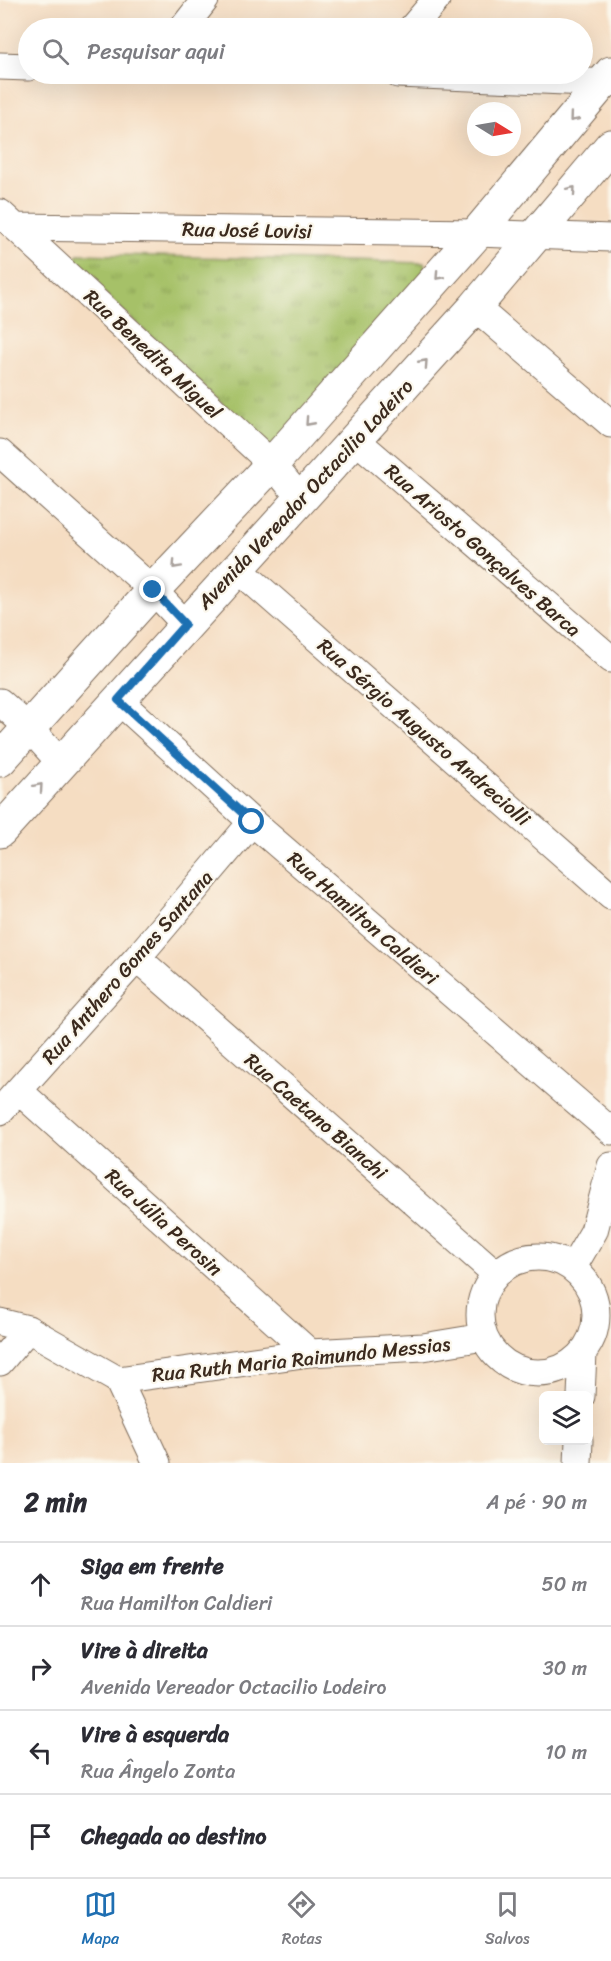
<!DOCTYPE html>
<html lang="pt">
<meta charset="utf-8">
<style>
:root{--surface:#fff;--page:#f7f7f7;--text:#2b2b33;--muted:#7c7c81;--line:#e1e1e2;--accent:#1f6fb2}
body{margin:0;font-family:Sriracha,sans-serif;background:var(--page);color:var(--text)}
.controls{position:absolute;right:18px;bottom:18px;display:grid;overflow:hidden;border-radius:9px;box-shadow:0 6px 24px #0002}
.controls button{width:54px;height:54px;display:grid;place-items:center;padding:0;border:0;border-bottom:2px solid var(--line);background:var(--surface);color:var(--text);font:30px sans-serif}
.compass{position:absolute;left:467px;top:102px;width:54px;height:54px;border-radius:50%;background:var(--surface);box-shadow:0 6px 24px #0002;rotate:101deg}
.stop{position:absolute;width:18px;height:18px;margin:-14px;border:4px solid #1f6fb2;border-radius:50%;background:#fff}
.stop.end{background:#1f6fb2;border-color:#fff;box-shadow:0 2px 6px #0008}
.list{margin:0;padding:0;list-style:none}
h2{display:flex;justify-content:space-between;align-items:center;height:78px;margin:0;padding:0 24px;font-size:26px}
h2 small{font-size:20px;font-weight:400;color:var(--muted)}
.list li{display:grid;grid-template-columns:39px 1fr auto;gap:18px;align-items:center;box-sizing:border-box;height:84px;padding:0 24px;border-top:2px solid var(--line)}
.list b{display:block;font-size:22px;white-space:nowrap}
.list p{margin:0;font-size:20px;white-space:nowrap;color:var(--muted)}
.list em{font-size:20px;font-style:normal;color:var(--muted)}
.icon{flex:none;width:33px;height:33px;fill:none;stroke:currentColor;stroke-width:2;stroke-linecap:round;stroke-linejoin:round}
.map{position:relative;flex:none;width:611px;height:1463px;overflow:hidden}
.search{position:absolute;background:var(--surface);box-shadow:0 6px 24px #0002;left:18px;right:18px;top:18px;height:66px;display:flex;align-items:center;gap:15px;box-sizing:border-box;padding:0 21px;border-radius:33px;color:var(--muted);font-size:22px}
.sheet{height:414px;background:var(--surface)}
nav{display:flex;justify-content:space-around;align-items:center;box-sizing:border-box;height:84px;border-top:2px solid var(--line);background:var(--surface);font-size:16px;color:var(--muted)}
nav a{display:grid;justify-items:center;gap:3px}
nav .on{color:var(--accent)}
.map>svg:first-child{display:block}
.park{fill:url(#park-tufts);stroke:#707642;stroke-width:1.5}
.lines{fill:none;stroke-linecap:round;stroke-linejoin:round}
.minor-casing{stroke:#7c6957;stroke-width:29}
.tertiary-casing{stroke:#7c6957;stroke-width:35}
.minor{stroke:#fff;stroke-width:27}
.tertiary{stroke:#fff;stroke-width:33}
.oneway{stroke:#a79f9a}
.route{stroke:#1f6fb2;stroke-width:8}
.labels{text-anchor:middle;stroke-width:4.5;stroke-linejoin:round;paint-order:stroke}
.street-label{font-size:20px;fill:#3b2a1e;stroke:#fbf7ec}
</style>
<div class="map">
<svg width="611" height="1463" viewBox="0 0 611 1463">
<defs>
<pattern id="park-tufts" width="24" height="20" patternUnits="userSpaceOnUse" patternTransform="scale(1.5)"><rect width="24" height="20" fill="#a6c167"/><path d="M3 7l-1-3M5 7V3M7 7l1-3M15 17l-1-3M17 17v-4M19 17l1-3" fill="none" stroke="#889d54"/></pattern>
</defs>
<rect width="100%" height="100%" fill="#fbf7ec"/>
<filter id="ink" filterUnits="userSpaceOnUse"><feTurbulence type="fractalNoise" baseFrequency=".0167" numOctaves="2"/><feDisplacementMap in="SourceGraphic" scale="12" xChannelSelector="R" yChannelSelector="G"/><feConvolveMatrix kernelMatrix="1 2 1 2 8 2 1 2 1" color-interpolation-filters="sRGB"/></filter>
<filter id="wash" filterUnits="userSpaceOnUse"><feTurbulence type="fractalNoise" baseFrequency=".008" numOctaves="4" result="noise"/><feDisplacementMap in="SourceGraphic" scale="24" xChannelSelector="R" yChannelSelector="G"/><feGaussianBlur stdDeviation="1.35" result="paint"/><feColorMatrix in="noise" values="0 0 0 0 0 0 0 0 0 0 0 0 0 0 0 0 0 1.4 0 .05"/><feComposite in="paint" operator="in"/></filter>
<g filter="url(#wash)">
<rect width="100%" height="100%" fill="#f5ddc2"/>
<path class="park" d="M79,254L424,263L430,278L272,451L71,262Z"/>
</g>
<g filter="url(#ink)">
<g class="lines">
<g class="minor-casing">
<path id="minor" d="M183,28L205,0
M412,28L436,0
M0,66L28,67
M398,74L611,83
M0,213L272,464L301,499
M16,227L477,233L611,238
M475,307L611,424
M356,440L611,659
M0,453L153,590L185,624
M237,568L611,896
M118,700L252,822L611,1131
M0,702L30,729L60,762
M137,958L496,1274
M19,1091L310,1353
M0,1111L137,958L252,822
M480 1315a58 58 0 1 1 116 0a58 58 0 1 1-116 0Z
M573,1267L594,1231L611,1166
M0,1322L28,1329L118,1380L157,1463
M0,1362L28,1329
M118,1380L310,1353L423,1347L484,1337
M581,1396L583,1353
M578,1463L579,1440"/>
</g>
<g class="tertiary-casing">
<path id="tertiary" d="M0,760L153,590L272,464L477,233L611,73
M0,831L475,307L611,146"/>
</g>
<use href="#minor" class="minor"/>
<use href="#tertiary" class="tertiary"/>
</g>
<defs><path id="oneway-chevron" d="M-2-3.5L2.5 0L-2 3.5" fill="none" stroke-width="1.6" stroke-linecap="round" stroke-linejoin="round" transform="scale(1.5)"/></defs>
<g class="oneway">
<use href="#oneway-chevron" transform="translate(573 118) rotate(130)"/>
<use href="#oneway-chevron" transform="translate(572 190) rotate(-49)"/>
<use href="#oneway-chevron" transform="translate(439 276) rotate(132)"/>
<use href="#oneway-chevron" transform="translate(424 363) rotate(-48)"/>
<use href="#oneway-chevron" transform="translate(309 422) rotate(132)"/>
<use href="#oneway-chevron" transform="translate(176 565) rotate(133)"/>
<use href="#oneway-chevron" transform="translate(39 787) rotate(-49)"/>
</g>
</g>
<g class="lines" filter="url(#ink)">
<path class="route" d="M153,590L185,624L118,700L252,822"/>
</g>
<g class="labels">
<g class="street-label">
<text transform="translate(247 230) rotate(1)" y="7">Rua José Lovisi</text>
<text transform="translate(153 354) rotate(43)" y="7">Rua Benedita Miguel</text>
<text transform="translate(305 494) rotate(-47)" y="7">Avenida Vereador Octacilio Lodeiro</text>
<text transform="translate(483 550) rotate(41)" y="7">Rua Ariosto Gonçalves Barca</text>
<text transform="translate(424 732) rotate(41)" y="7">Rua Sérgio Augusto Andreciolli</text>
<text transform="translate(363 918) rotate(41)" y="7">Rua Hamilton Caldieri</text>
<text transform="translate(127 967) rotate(-49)" y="7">Rua Anthero Gomes Santana</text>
<text transform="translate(316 1116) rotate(41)" y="7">Rua Caetano Bianchi</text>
<text transform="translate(164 1222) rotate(42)" y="7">Rua Júlia Perosin</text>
<text transform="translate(301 1359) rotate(-6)" y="7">Rua Ruth Maria Raimundo Messias</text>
</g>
</g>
</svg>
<div class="controls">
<button><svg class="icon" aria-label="layers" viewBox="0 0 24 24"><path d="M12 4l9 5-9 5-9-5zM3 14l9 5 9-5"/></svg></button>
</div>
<svg class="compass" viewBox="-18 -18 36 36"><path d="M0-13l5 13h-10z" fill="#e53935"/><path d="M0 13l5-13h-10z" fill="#7c7c81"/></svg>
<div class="stop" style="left:252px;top:822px"></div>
<div class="stop end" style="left:153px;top:590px"></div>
<div class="search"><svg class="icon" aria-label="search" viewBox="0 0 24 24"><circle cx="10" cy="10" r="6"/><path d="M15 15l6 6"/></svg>Pesquisar aqui</div>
</div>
<section class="sheet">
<h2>2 min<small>A pé · 90 m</small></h2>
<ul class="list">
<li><svg class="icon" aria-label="ahead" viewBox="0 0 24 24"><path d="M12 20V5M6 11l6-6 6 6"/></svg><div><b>Siga em frente</b><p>Rua Hamilton Caldieri</p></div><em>50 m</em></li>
<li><svg class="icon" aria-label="right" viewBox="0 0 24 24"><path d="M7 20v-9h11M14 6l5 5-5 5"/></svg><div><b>Vire à direita</b><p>Avenida Vereador Octacilio Lodeiro</p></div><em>30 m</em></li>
<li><svg class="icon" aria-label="left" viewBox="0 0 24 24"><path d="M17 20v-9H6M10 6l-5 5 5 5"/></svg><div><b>Vire à esquerda</b><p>Rua Ângelo Zonta</p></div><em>10 m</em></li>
<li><svg class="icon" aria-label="arrive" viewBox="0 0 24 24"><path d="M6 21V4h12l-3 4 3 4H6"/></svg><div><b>Chegada ao destino</b></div></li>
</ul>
</section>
<nav>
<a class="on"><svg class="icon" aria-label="map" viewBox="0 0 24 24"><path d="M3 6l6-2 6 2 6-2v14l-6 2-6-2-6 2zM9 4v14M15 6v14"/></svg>Mapa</a>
<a><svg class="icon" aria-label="directions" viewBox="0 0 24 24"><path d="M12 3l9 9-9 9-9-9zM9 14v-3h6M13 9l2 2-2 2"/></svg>Rotas</a>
<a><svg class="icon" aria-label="saved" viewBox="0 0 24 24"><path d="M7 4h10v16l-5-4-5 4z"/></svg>Salvos</a>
</nav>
